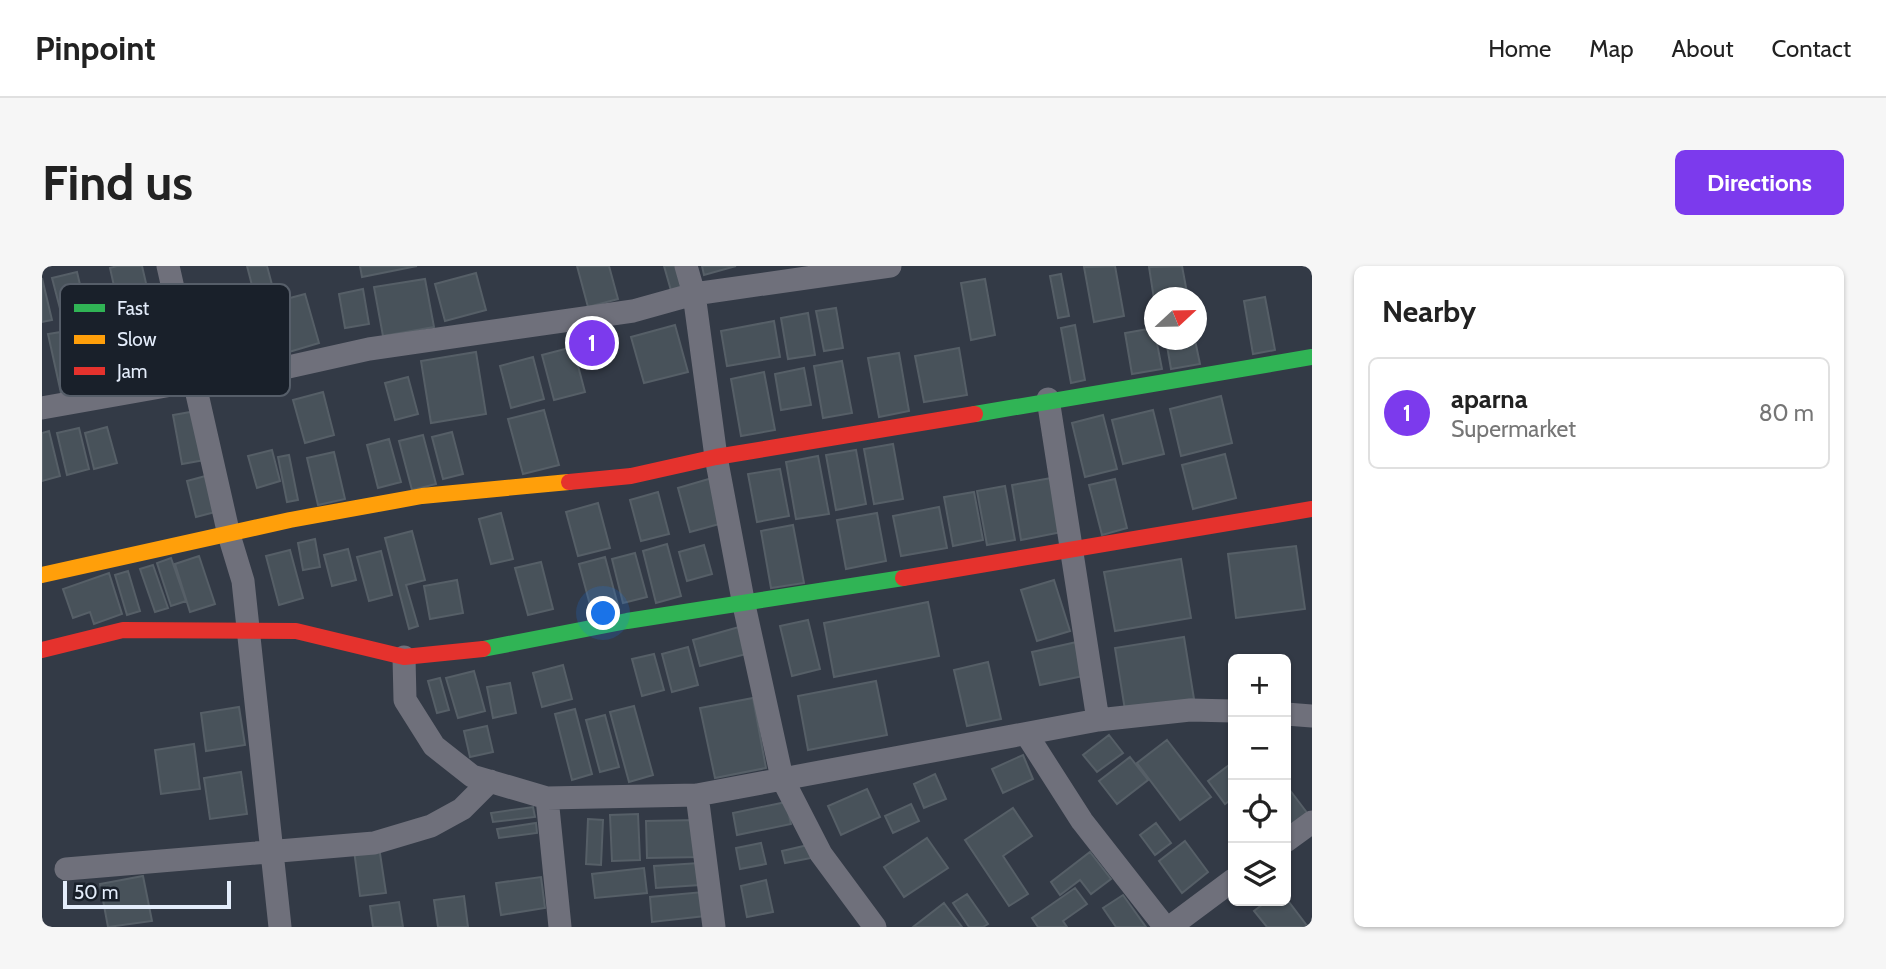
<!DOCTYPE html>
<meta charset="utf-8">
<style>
:root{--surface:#fff;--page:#f6f6f6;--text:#222;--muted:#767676;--line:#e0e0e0;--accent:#7c3aed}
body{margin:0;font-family:Cabin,sans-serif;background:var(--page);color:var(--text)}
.controls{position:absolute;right:21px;bottom:21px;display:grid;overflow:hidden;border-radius:10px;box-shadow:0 2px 5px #0004}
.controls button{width:63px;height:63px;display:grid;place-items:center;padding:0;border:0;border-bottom:2px solid var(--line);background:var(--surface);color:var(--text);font:35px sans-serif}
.compass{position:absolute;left:1102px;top:21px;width:63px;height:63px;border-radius:50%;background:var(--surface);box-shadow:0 2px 5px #0004;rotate:68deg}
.scale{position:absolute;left:21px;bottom:18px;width:168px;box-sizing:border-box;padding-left:7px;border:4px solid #e4edfb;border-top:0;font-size:19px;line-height:24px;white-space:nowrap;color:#e4edfb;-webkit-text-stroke:5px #19202a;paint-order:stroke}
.you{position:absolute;left:562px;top:348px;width:24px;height:24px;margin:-18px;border:5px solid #fff;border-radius:50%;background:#1a73e8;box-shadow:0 0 0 10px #1a73e833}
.badge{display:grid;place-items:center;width:46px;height:46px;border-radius:50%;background:var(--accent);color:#fff;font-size:23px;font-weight:700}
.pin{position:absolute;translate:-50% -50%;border:4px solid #fff;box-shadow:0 2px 7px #0006}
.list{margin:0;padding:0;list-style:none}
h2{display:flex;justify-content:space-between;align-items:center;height:91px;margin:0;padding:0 28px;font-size:30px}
h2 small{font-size:23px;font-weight:400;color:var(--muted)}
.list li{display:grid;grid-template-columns:46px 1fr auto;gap:21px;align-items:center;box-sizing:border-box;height:112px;margin:0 14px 14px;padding:0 14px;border:2px solid var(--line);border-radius:10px}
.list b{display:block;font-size:26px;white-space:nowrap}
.list p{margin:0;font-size:23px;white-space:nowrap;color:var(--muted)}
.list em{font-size:23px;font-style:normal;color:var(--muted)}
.icon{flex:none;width:38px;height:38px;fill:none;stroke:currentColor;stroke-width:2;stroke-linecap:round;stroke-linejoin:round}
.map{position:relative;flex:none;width:1270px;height:661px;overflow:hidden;border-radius:10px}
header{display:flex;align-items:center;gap:42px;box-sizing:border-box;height:98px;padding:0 35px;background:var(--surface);border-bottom:2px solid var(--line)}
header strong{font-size:33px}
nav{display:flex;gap:38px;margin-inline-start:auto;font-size:24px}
.intro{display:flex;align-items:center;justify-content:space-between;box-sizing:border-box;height:168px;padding:0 42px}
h1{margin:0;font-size:49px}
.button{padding:18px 32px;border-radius:10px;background:var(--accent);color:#fff;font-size:24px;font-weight:700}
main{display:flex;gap:42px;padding:0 42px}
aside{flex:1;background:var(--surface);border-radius:10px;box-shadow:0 2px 5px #0004}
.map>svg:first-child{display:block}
.building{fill:#48525a;stroke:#565f67;stroke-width:2}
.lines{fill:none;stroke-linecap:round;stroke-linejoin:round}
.street{stroke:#6f707b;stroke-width:23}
.fast{stroke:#30b455;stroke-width:16}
.slow{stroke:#ff9f0a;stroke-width:16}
.jam{stroke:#e5322d;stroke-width:16}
.key{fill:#19202a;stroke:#565e69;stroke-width:2}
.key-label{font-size:19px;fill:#e4edfb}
</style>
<header>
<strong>Pinpoint</strong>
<nav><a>Home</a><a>Map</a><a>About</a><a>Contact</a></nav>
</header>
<div class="intro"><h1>Find us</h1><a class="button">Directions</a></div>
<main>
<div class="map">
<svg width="1270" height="661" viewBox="0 0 1270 661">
<rect width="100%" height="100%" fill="#333a46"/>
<path class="building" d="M75,0H100L107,30L76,38L68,2Z
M205,0H225L233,30L214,35Z
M318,0H375L320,11Z
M535,0H567L576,33L546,41Z
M622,0H636L642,25L630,28Z
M660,0H694L662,9Z
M1073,0L1082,50L1052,56L1042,1Z
M1140,0L1146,32L1112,33L1107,1Z
M35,6L45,48L21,54L10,12Z
M434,7L444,44L403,55L393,18Z
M1019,8L1027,50L1016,52L1008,10Z
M0,12L10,54L0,56Z
M383,13L392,61L341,70L332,21Z
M943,13L953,69L929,74L919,17Z
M321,23L327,58L303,62L297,28Z
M263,28L277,77L247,86L233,36Z
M1223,31L1233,84L1211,88L1202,35Z
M794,42L801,82L782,85L774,45Z
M766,47L773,89L746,93L739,52Z
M732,55L738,91L685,100L679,65Z
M633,59L646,106L602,117L589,71Z
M1033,59L1043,114L1029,117L1019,62Z
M1112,62L1120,103L1090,108L1083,67Z
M19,66L31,125L19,127L6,68Z
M1124,74H1153L1158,98L1129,103Z
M531,81L543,126L512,134L500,89Z
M917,82L925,129L882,136L873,90Z
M434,86L444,148L389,157L379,95Z
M857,87L867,145L837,151L826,92Z
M491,91L502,133L469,142L458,100Z
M800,95L810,147L781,152L772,100Z
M762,102L769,139L739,144L733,108Z
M722,106L733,164L699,170L689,113Z
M366,111L376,148L353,154L343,117Z
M281,126L292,169L263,177L251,134Z
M1179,130L1190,177L1139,190L1128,143Z
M502,144L517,199L481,208L466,153Z
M1111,144L1122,188L1081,198L1070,154Z
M154,145L163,194L140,198L131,149Z
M1061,149L1075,203L1043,211L1030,157Z
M65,161L75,197L52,203L43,167Z
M37,162L47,203L25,209L15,167Z
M7,165L18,210L0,215V167Z
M410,166L421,208L401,213L390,171Z
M381,169L394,218L370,224L357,175Z
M347,173L359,216L336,222L325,179Z
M851,178L861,233L832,238L822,183Z
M230,184L238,215L215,222L206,190Z
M814,184L824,238L794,244L784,189Z
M292,186L303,233L276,239L265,192Z
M1183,188L1194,232L1151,243L1140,199Z
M247,189L256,234L245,236L236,191Z
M776,190L787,248L754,253L744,196Z
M738,203L747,250L715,256L706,208Z
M167,209L177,245L154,251L145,215Z
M1015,211L1025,265L979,274L970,219Z
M670,212L681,257L648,266L636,222Z
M1073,213L1085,262L1060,269L1047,219Z
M963,220L973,274L945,279L935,225Z
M616,226L627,268L599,275L588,234Z
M932,226L941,274L911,280L902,231Z
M556,237L568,282L536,290L524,246Z
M897,241L905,282L859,290L851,250Z
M459,247L471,293L449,298L437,253Z
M835,247L844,295L804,303L795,254Z
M751,259L762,317L729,322L719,265Z
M370,265L383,314L364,319L376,360L367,363L343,272Z
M273,273L278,301L261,304L256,277Z
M625,278L639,330L614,337L601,285Z
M662,279L670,308L645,315L637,286Z
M1254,280L1263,343L1194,352L1186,288Z
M306,283L314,314L290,320L282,289Z
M248,284L261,332L237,339L224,290Z
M339,285L350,329L327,335L315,291Z
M593,287L605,331L581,337L570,293Z
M157,290L173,338L148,346L133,298Z
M563,291L577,343L551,350L537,298Z
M129,292L144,335L129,340L115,297Z
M1139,293L1149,352L1073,365L1062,306Z
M499,296L511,343L486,349L473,302Z
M111,299L126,342L113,346L98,303Z
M86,305L98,345L85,349L73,309Z
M67,307L80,348L52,358L48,346L31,352L21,323Z
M415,314L421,347L388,353L382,320Z
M1012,314L1028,365L995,375L979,324Z
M886,336L897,390L792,411L782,357Z
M766,354L778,403L750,410L738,360Z
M697,361L704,388L658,400L651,374Z
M1142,371L1152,433L1083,444L1073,382Z
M1039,375L1046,409L998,419L990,386Z
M646,381L656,419L630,426L620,388Z
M612,388L622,424L600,430L590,393Z
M946,396L959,453L925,460L912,404Z
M521,399L530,433L500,441L491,407Z
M432,405L443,445L416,452L404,412Z
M398,412L407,444L395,447L386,415Z
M834,415L845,469L766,484L756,430Z
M468,417L474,447L451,452L445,421Z
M711,432L724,502L673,512L658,442Z
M592,440L611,509L587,516L568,446Z
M197,441L203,479L164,485L159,447Z
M533,443L550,508L530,514L513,448Z
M563,449L577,501L558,506L544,454Z
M445,460L451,486L428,491L422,465Z
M1067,469L1081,487L1055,506L1041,489Z
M1125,474L1169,531L1138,554L1095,497Z
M152,478L158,523L119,528L113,484Z
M981,489L991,513L961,527L950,503Z
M1088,491L1106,514L1075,538L1057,515Z
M1191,496V532L1183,538L1166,515Z
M199,506L205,548L168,553L162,512Z
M893,508L904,533L882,542L872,518Z
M1244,519L1266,548L1244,564Z
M825,523L838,551L799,569L786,540Z
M744,536L749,558L695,569L691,547Z
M869,538L877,555L851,567L843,550Z
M491,541L493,551L451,556L449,547Z
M971,542L990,570L961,590L986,628L967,640L923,574Z
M596,548L598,594L570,595L568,549Z
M546,553L561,554L559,599L544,598Z
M657,554L659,591L605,592L604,555Z
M494,557L495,567L457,572L455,563Z
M1114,557L1129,577L1113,589L1098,569Z
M885,572L906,602L862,631L842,601Z
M1143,575L1166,606L1140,627L1117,595Z
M719,577L724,598L698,603L694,582Z
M766,579L769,592L743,597L740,585Z
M337,581L344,627L318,630L312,584Z
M1048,586L1069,613L1049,628L1038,614L1018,629L1009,616Z
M657,597L658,619L614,622L612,600Z
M602,602L605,627L553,632L550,608Z
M101,610L110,655L66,661L58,618Z
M499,611L503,642L459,649L454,617Z
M724,614L731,646L705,651L699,620Z
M1033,622L1045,638L1021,655L1025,661H996L990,652Z
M661,626L663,650L610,656L608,631Z
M925,628L946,658L941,661H927L911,637Z
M1081,629L1104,661H1074L1061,642Z
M422,630L426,661H396L392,634Z
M1244,632L1266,661H1225L1212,645L1225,635Z
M357,636L361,661H331L328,640Z
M902,637L920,661H871Z"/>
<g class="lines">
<path class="street" d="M126,0L187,269L201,315L238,661
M644,0L652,28L674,191L702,339L740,512L779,588L833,661
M1006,133L1056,454
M0,142L152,115L224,106L327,83L591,45L652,28L848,0
M362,391L363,434L392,480L430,510L505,532L655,529L1056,454L1148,444L1191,445
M1244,448L1270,450
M985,469L1040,555L1123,661
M655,529L672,661
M505,532L518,661
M1244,575L1270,556
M24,603L332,577L389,560L420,543L448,515
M1128,661L1191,614"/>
<path class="fast" d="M933,148L1270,91
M441,383L585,355L861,312"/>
<path class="slow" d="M0,309L248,254L380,230L527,216"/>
<path class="jam" d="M527,216L589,210L674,191L933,148
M861,312L1270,243
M0,384L81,364L254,365L362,391L441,383"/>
</g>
<rect x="18" y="18" width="230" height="112" rx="10" class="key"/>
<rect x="32" y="38" width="31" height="8" fill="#30b455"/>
<rect x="32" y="69" width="31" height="9" fill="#ff9f0a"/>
<rect x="32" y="101" width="31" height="8" fill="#e5322d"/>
<g class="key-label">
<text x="75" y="49">Fast</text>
<text x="75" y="80">Slow</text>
<text x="75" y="112">Jam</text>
</g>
</svg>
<div class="controls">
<button>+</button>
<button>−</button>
<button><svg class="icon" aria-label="locate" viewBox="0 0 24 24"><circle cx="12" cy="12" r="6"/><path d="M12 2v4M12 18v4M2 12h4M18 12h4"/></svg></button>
<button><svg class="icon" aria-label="layers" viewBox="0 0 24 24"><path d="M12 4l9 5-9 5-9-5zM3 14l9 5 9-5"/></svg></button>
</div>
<svg class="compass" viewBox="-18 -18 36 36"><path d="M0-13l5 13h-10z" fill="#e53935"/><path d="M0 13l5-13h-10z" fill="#767676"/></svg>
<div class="scale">50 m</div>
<div class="you"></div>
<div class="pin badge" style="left:550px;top:77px">1</div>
</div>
<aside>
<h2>Nearby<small></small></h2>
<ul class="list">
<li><span class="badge">1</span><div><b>aparna</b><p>Supermarket</p></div><em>80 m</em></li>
</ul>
</aside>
</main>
